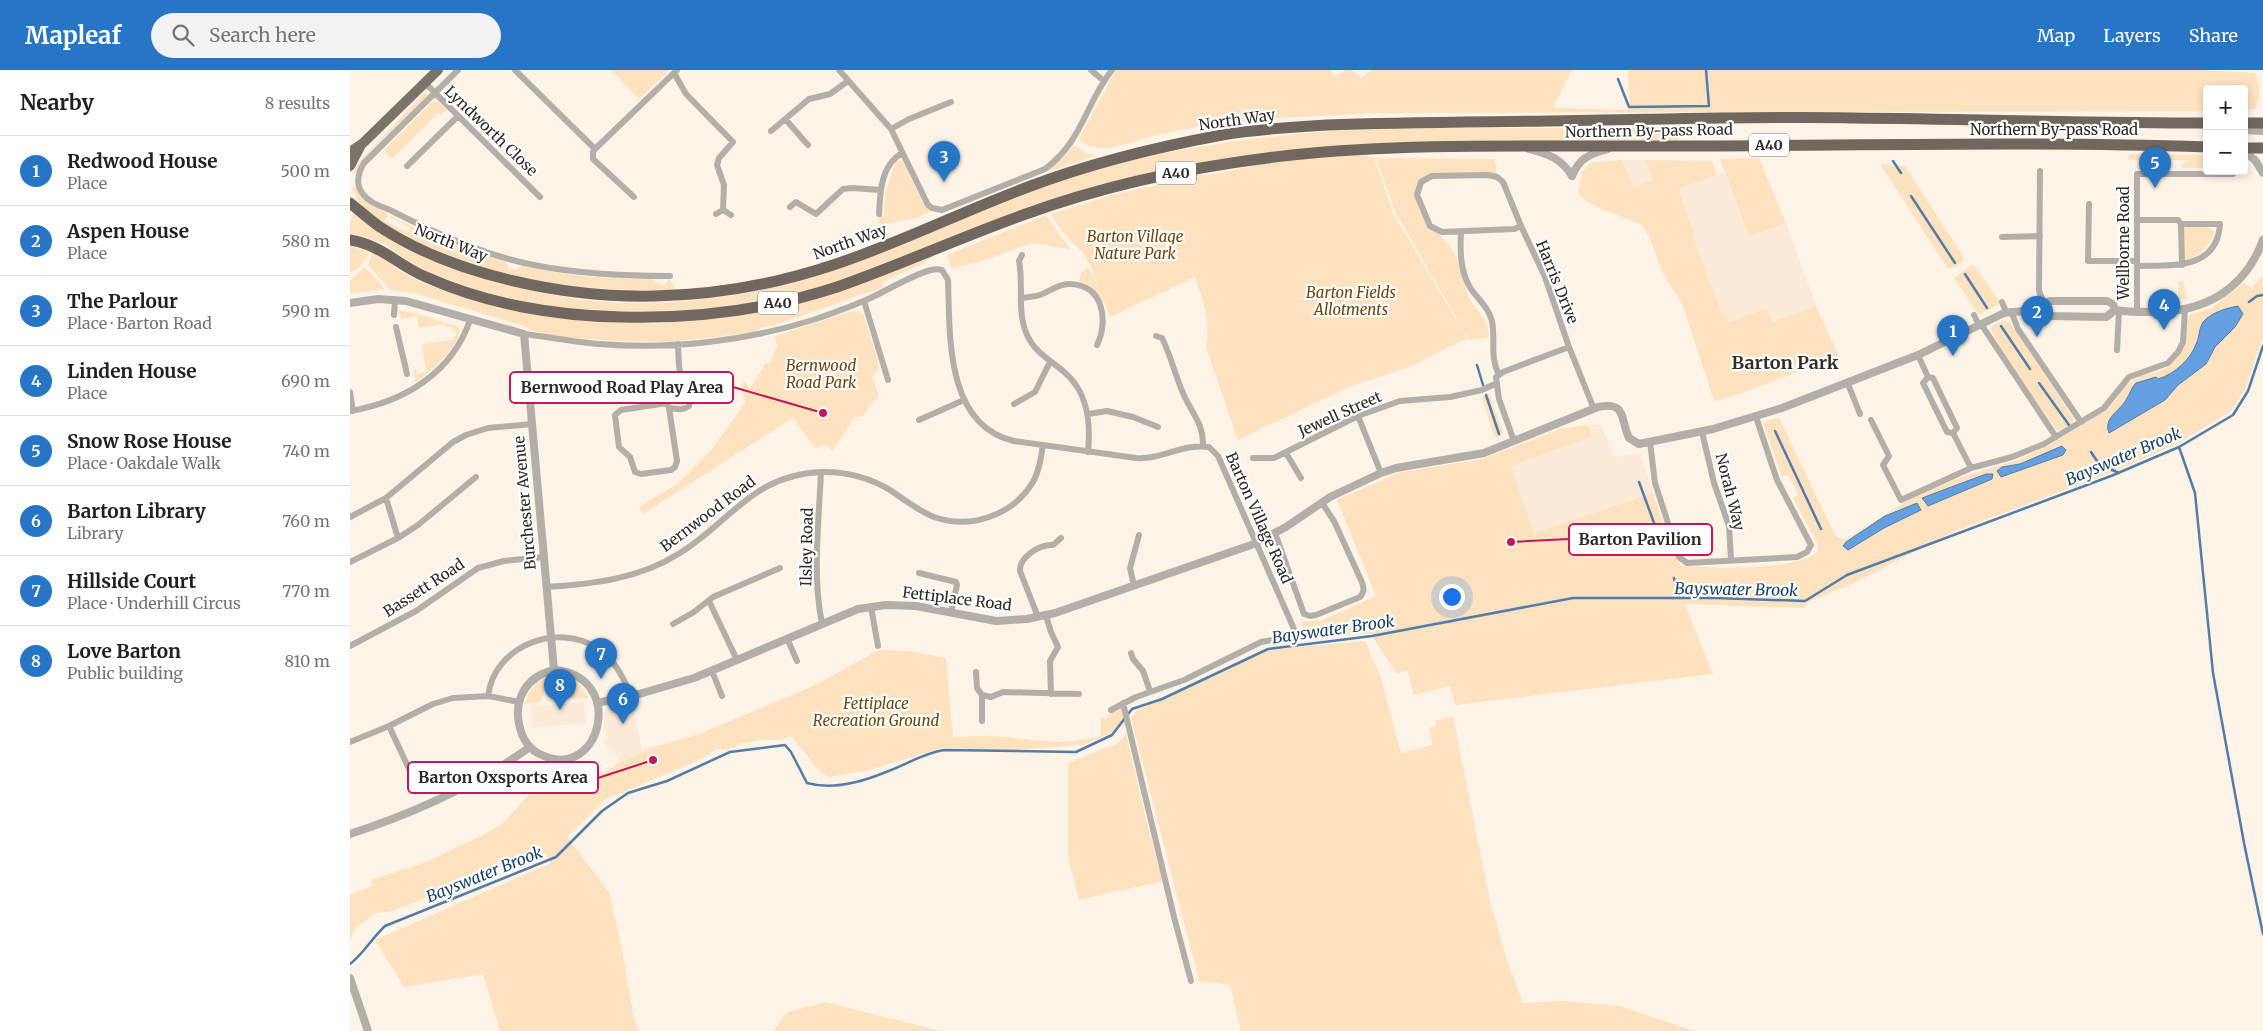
<!DOCTYPE html>
<meta charset="utf-8">
<style>
:root{--surface:#fff;--page:#f2f2f2;--text:#202124;--muted:#757577;--line:#e0e0e0;--accent:#2776c5}
body{margin:0;font-family:Merriweather,serif;background:var(--page);color:var(--text)}
.controls{position:absolute;right:15px;top:15px;display:grid;overflow:hidden;border-radius:5px;box-shadow:0 2px 8px #0003}
.controls button{width:45px;height:45px;display:grid;place-items:center;padding:0;border:0;border-bottom:1px solid var(--line);background:var(--surface);color:var(--text);font:25px sans-serif}
.you{position:absolute;left:1101px;top:526px;width:18px;height:18px;margin:-12px;border:4px solid #fff;border-radius:50%;background:#1a73e8;box-shadow:0 0 0 8px #1a73e833}
.badge{display:grid;place-items:center;width:32px;height:32px;border-radius:50%;background:var(--accent);color:#fff;font-size:16px;font-weight:700}
.pin{position:absolute;translate:-50% -41px;filter:drop-shadow(0 1px 2px #0008)}
.pin::after{content:'';position:absolute;top:26px;width:18px;height:15px;background:inherit;clip-path:polygon(0 0,100% 0,50% 100%)}
.list{margin:0;padding:0;list-style:none}
h2{display:flex;justify-content:space-between;align-items:center;height:65px;margin:0;padding:0 20px;font-size:21px}
h2 small{font-size:16px;font-weight:400;color:var(--muted)}
.list li{display:grid;grid-template-columns:32px 1fr auto;gap:15px;align-items:center;box-sizing:border-box;height:70px;padding:0 20px;border-top:1px solid var(--line)}
.list b{display:block;font-size:19px;white-space:nowrap}
.list p{margin:0;font-size:16px;white-space:nowrap;color:var(--muted)}
.list em{font-size:16px;font-style:normal;color:var(--muted)}
.icon{flex:none;width:28px;height:28px;fill:none;stroke:currentColor;stroke-width:2;stroke-linecap:round;stroke-linejoin:round}
.map{position:relative;flex:none;width:1913px;height:961px;overflow:hidden}
header{display:flex;align-items:center;gap:30px;box-sizing:border-box;height:70px;padding:0 25px;background:var(--accent);color:#fff}
header strong{font-size:24px}
nav{display:flex;gap:28px;margin-inline-start:auto;font-size:18px}
.search{width:350px;height:45px;background:var(--page);display:flex;align-items:center;gap:12px;box-sizing:border-box;padding:0 18px;border-radius:28px;color:var(--muted);font-size:19px}
main{display:flex}
aside{flex:1;background:var(--surface)}
.map>svg:first-child{display:block}
.built{fill:#faead7}
.green{fill:#fde2c0}
.water{fill:#649fe0;stroke:#537ca8}
.lines{fill:none;stroke-linecap:round;stroke-linejoin:round}
.stream{stroke:#537ca8;stroke-width:2.5}
.minor{stroke:#b2aea8;stroke-width:6}
.tertiary{stroke:#b2aea8;stroke-width:8}
.primary{stroke:#7a7369;stroke-width:10}
.trunk{stroke:#70685e;stroke-width:11}
.labels{text-anchor:middle;stroke-width:4.5;stroke-linejoin:round;paint-order:stroke}
.shield{fill:#fff;stroke:#6b6966;stroke-width:1}
.shield-label{font-size:14px;font-weight:bold;fill:#2c2924}
.street-label{font-size:15px;fill:#2c2924;stroke:#fff}
.park-label{font-size:15px;font-style:italic;fill:#6b4607;stroke:#fff}
.water-label{font-size:16px;font-style:italic;fill:#153f69;stroke:#fff}
.quarter-label{font-size:18px;font-weight:bold;fill:#342d23;stroke:#fff}
.leader{fill:none;stroke:#c2185b;stroke-width:2}
.callout-dot{fill:#c2185b;stroke:#fff;stroke-width:2}
.callout{fill:#fff;stroke:#c2185b;stroke-width:2}
.callout-label{font-size:16px;text-anchor:middle;font-weight:bold;fill:#2c2924}
</style>
<header>
<strong>Mapleaf</strong>
<div class="search"><svg class="icon" aria-label="search" viewBox="0 0 24 24"><circle cx="10" cy="10" r="6"/><path d="M15 15l6 6"/></svg>Search here</div>
<nav><a>Map</a><a>Layers</a><a>Share</a></nav>
</header>
<main>
<aside>
<h2>Nearby<small>8 results</small></h2>
<ul class="list">
<li><span class="badge">1</span><div><b>Redwood House</b><p>Place</p></div><em>500 m</em></li>
<li><span class="badge">2</span><div><b>Aspen House</b><p>Place</p></div><em>580 m</em></li>
<li><span class="badge">3</span><div><b>The Parlour</b><p>Place · Barton Road</p></div><em>590 m</em></li>
<li><span class="badge">4</span><div><b>Linden House</b><p>Place</p></div><em>690 m</em></li>
<li><span class="badge">5</span><div><b>Snow Rose House</b><p>Place · Oakdale Walk</p></div><em>740 m</em></li>
<li><span class="badge">6</span><div><b>Barton Library</b><p>Library</p></div><em>760 m</em></li>
<li><span class="badge">7</span><div><b>Hillside Court</b><p>Place · Underhill Circus</p></div><em>770 m</em></li>
<li><span class="badge">8</span><div><b>Love Barton</b><p>Public building</p></div><em>810 m</em></li>
</ul>
</aside>
<div class="map">
<svg width="1913" height="961" viewBox="0 0 1913 961">
<rect width="100%" height="100%" fill="#fef3e7"/>
<path class="built" d="M1272,90H1295L1303,110L1282,117Z
M1374,102L1399,167L1436,153L1466,236L1422,252L1417,238L1378,253L1371,243L1343,167L1345,166L1328,119Z
M1237,355H1251L1264,387L1290,384L1303,423L1184,463L1156,381L1211,359Z
M234,632L236,653L183,658L181,636Z
M281,633L293,683L268,693L267,687L254,672L258,670L254,657V643L259,637Z"/>
<path class="green" d="M261,0H319L289,29Z
M766,0H981L983,6L996,0H1002L1011,8L1022,0H1222L1203,38L1279,40L1278,0H1850L1904,3C1910,9 1911,32 1905,39L1894,40V19H1857V41L1028,43C954,47 879,48 807,65C782,71 753,87 730,71V67Z
M76,21L79,25L12,92L6,104L3,103L9,92Z
M88,31L97,40L91,45L88,43L42,89L34,80L81,33Z
M1026,58H1284L1328,63L1331,67L1327,70L1134,73L821,99L487,212L426,229L333,243L236,241L199,237L157,228L129,221L83,204L58,191L34,174L15,167L0,164V154L3,144C39,175 86,186 129,201C151,208 173,217 195,223C277,243 381,231 460,208C486,200 511,188 535,178C603,151 671,122 741,101C835,74 929,64 1026,58Z
M724,75L737,83L748,85L704,100L696,101L716,85Z
M1779,84L1854,85L1856,98H1834L1832,96L1836,91L1844,90H1779Z
M1018,85L1019,88L1024,87L1043,143L1117,268L1062,296L999,317L920,355H917L888,371L856,277C861,252 853,230 845,207L760,247L754,231L753,233L741,218L742,216L729,211L731,203L738,197L748,216C744,204 738,186 728,178C717,168 708,157 701,144L762,125L811,114L809,109L834,104L859,105L937,89Z
M1026,88L1145,89L1147,107L1082,106L1071,112C1070,116 1067,122 1067,126C1069,148 1094,166 1105,184C1112,197 1113,214 1119,228C1126,241 1142,251 1138,268L1119,270L1045,142Z
M1409,88L1436,153L1399,167L1370,89Z
M546,90L553,91L572,131L580,141L567,148L530,155L528,146H534L535,124Z
M1272,90L1283,117L1303,110L1295,90L1362,91L1367,105L1328,119L1345,166L1343,167L1371,242L1374,241L1379,252L1417,238L1422,252L1466,236L1489,286L1389,324L1364,331L1333,237L1311,199L1300,169L1292,155L1251,139L1235,130L1228,123L1232,102L1241,92Z
M1530,94L1555,96L1608,178L1613,187V192L1600,199L1596,196Z
M5,116L14,129L38,144L35,151L58,163L60,158L40,147L41,146L84,167L155,191L159,198L166,200L172,195C205,203 239,208 273,208C283,209 304,205 309,215H315L319,209L327,221C283,220 241,219 197,213C153,207 12,165 2,117Z
M696,145L720,179L682,173L632,191L602,199L597,185Z
M1834,157H1858L1865,162C1859,175 1849,187 1834,190Z
M0,176L29,185L48,200L72,213L120,229L215,248L306,254L366,248L582,184L584,187L576,190L577,192L534,211L531,218L422,256L410,258L405,262L324,272L267,271L213,267L182,261L174,256L67,224L40,220L18,195L22,184L20,183L8,199L0,202Z
M1623,194L1651,233L1629,245L1604,208Z
M13,198L17,199L35,219L0,224V211Z
M1910,208H1913V266L1895,319L1881,341L1827,374L1760,403L1603,462L1504,513L1456,533L1454,538L1335,534L1363,604L1105,635L1100,616L1064,625L1057,601L1046,603L1021,564L954,565L952,551H970L1026,526L987,430L1048,403L1132,389L1211,359L1237,355L1242,366L1161,396L1184,463L1303,423L1322,481L1331,496C1362,498 1446,502 1468,481L1467,473L1443,428L1448,425L1438,405L1432,407L1413,353L1415,351L1429,348L1485,465L1493,470L1496,469L1572,422L1618,405L1668,390L1701,374L1755,341C1766,333 1770,321 1780,312C1788,305 1796,305 1806,302C1833,295 1836,269 1839,245L1861,238L1894,213L1902,218Z
M1828,211H1833L1837,229H1828Z
M48,240L65,243L106,256L110,259C109,278 80,302 66,312H64L66,308L64,307L63,300L66,299L67,304L76,302L72,274L103,270V267L106,266L105,260H102L101,256L95,257L94,254L69,258L67,246L51,249L50,244L47,245Z
M503,241H508L513,244L529,295L527,301L522,306L529,326L512,346L504,348L483,381L476,375L465,378L443,348L293,444L289,437L327,414L342,400L361,380L395,333L392,318L394,311L400,319L415,294L420,293L427,276L425,266Z
M1655,250L1657,252L1659,251L1724,349L1723,353L1707,361C1684,328 1659,296 1641,260L1642,256Z
M321 328a8 8 0 1 1 16 0a8 8 0 1 1-16 0Z
M1139,324L1153,363L1147,368L1144,366L1132,327Z
M1015,571L1031,607L1051,683L1083,675L1079,658L1086,656L1085,651L1103,646L1140,831L1155,884L1173,933L1212,931L1270,936L1344,961H891L880,915L849,911L781,648L786,641L917,580Z
M529,580L560,581L596,588L603,667C616,667 630,665 642,666C684,669 709,677 751,666V647L757,648L759,644L771,638L776,653L760,664L733,675L646,681L594,677L516,701L479,707L471,703L441,666L430,670H410L393,673L376,680L367,679L347,691L254,730L217,767L259,822L272,879L284,948L289,961H150L133,904L54,917L25,870L201,793L193,782L158,796L111,807L98,813L77,828L42,841L26,843L5,858L0,871V825L22,816L21,810L73,793L135,764L152,754L179,725L222,719L240,714L239,698L244,693L253,704L268,693L293,683V680L346,665L402,642L465,615Z
M208,605L227,612L239,628L223,629L216,619L208,617Z
M202,606V617L195,621L190,632L175,634C177,620 188,610 202,606Z
M776,664L799,762L813,811L729,830L718,788V693L768,673Z
M476,932L591,961H423L438,942Z"/>
<path class="water" d="M1888,236L1893,244L1885,257L1865,277L1856,294L1828,315L1815,330L1759,363C1753,348 1769,342 1776,330C1780,324 1781,318 1786,313L1806,307L1808,309C1825,304 1841,289 1847,272C1850,265 1849,255 1855,250C1863,242 1877,238 1888,236Z
M1712,376L1716,380L1713,385L1651,407L1647,401L1652,397L1670,394Z
M1636,404H1643L1642,409L1578,436L1572,428Z
M1567,433L1571,440L1534,458L1498,480L1493,476L1496,472L1535,446Z"/>
<g class="lines">
<path class="stream" d="M1268,9L1279,37L1359,36L1356,0
M1543,91L1551,103
M1561,126L1605,193
M1615,204L1637,238
M1899,232L1907,226L1913,225
M1651,256L1680,299
M1127,295L1133,315
M1689,313L1719,355
M1136,325L1149,364
M1425,361L1471,459
M1829,377L1845,423L1863,603L1894,773L1913,864
M1741,382L1749,394L1769,403
M1289,412L1314,480
M1324,508L1329,528
M954,560L956,561
M0,894C14,883 22,868 35,856L206,787L252,741L278,723L317,711L380,682L435,675L441,682L457,713C482,720 512,712 536,702C556,695 573,683 594,680L726,682L762,665L782,639L812,629L918,579L1022,566L1223,528H1365L1455,531L1497,505L1761,406L1829,377L1883,345L1898,321L1913,276"/>
<path class="minor" d="M108,0L14,93C8,103 5,114 13,124C20,134 33,136 42,141C87,164 134,185 184,195C229,204 274,206 320,206
M165,0L245,79L327,0
M489,0L541,59L578,135L582,138L592,140L695,99C733,71 735,34 762,0
M741,0L754,11
M324,3L336,24L383,72L369,88L367,95L374,115L373,140L381,145
M75,13L190,127
M436,50L458,75
M541,59L559,49L601,32
M421,61L459,29L480,24L498,11
M245,79L243,82V89L284,127
M57,96L108,46
M1690,101L1689,221L1694,233
M1138,105L1147,107L1153,112L1171,156L1164,159L1092,162L1080,156L1067,125L1071,112L1082,106Z
M1739,134L1738,191H1787
M440,137L446,132L466,144L493,119L502,118L531,120
M366,144L373,140
M529,144C530,122 531,95 552,83
M1787,150H1828L1831,154H1870C1867,201 1820,195 1787,196
M1831,154L1832,195
M1171,156L1195,207L1219,277L1244,339
M1111,162C1110,181 1110,202 1121,219C1129,230 1138,237 1142,251C1146,271 1139,285 1149,305
M1652,167L1690,166
M672,185L669,191C674,216 666,243 678,267C686,283 700,290 713,301C738,321 741,352 738,382
M671,228C677,227 684,227 690,225C700,221 708,214 719,214C753,214 759,250 747,275
M514,231L538,310
M1652,232L1656,242
M1661,241L1668,259L1731,352
M1787,242V104H1883
M44,245L45,230
M1624,245L1629,255
M1631,254L1706,367
M46,257L57,304
M174,264C199,267 224,272 249,274C321,280 397,271 466,249C483,243 500,237 516,230C537,221 559,206 581,200C585,199 588,199 592,200L598,210C600,265 595,355 664,371L786,388C811,390 833,373 859,377L868,386L944,559L938,567L911,572L834,610L786,627L761,640
M806,266L812,268C821,286 825,305 833,323C841,343 854,353 853,376
M1767,280L1769,241
M1568,285L1578,307L1583,308L1607,358L1603,363L1597,362L1573,313L1578,307
M1498,314L1510,344
M0,322L3,341
M664,334L685,322L700,292
M319,338L327,391L325,397L321,400L291,404L285,402L280,387L269,377L265,345L271,340L317,333L319,338C327,339 332,341 339,336C342,323 333,321 331,311C329,299 328,286 328,274
M0,341C54,332 102,303 120,250
M738,344L757,341L783,347L808,357
M1008,346L1031,403
M569,350L614,330
M1521,350L1539,386L1533,395L1551,430L1621,398L1662,387L1694,374L1754,338L1779,307L1818,293L1828,282L1833,272L1835,240
M1352,362L1364,413L1379,456L1381,489
M1603,363L1621,398
M1164,371L1149,329L1146,307L1153,302L1219,277
M1300,372L1305,413L1329,487L1337,493L1447,487L1457,482L1461,475L1427,410L1406,347
M936,383L951,408
M903,388H924L1008,346L1050,331L1100,327L1132,320L1147,313
M471,402C469,450 462,507 472,553
M36,428L48,468L68,455L126,407
M0,447L36,428L103,372L116,365L138,358L182,354
M925,463L954,544L960,546L966,545L1010,527C1015,521 1014,517 1011,510L984,451L972,433
M0,492L48,468
M569,503L606,512L607,515L601,543
M784,516L780,498L789,465
M196,517C244,514 289,509 330,483C381,451 403,405 471,402C495,401 522,408 543,422C556,431 569,441 584,447C621,460 663,445 683,412C689,401 691,388 693,375
M359,531L387,590
M521,537L528,576
M696,546L701,562L708,577L700,591L701,624
M688,547L670,501C669,487 690,474 703,475L711,468
M323,554L344,542L363,527L430,498
M437,568L447,591
M0,576L66,541L128,498L154,491L194,487
M781,583L783,589L793,601L800,621
M362,601L372,626
M626,602L627,618L632,625V651
M632,625L641,627L653,622L729,624
M138,626C144,576 207,551 249,579C265,590 274,608 281,626
M773,633L824,847L841,911
M39,656L60,701
M0,672L39,656L83,634L103,628L138,626L169,632"/>
<path class="tertiary" d="M1894,60L1913,61
M1179,79C1198,84 1211,88 1222,106
M1894,81L1905,90L1913,103
M1222,106C1229,88 1240,84 1258,79
M1700,231H1757L1763,234L1765,240L1756,247L1696,246L1691,239L1694,233Z
M0,233L28,229L56,231L174,264L204,600
M1765,240C1777,242 1789,242 1800,242C1853,243 1894,221 1913,170
M204,600C276,605 252,710 194,686C180,681 172,669 169,654C164,628 177,606 204,600Z
M247,633L289,624L344,608L508,539L536,535L566,536L646,551L677,549L705,543L901,475L936,457L980,427L1031,403L1046,398L1134,383L1248,337C1277,331 1270,349 1279,368L1289,374L1363,359L1432,338L1568,285L1654,243L1691,239
M0,764C64,743 125,716 180,677
M0,908L18,961"/>
<path class="primary" d="M0,82L12,74L88,0
M0,96L10,77"/>
<path class="trunk" d="M1894,53H1913
M1894,78H1913
M0,133C10,141 20,150 30,157C105,206 216,228 305,226C365,225 426,214 483,195C550,173 613,141 678,117C741,93 807,77 872,65C907,59 942,57 977,55C1050,52 1124,52 1197,51C1299,50 1401,46 1503,48C1621,49 1739,53 1857,53
M0,170C34,176 47,195 76,207C136,234 206,246 271,247C344,249 417,240 487,217C550,195 611,167 673,145C760,113 851,95 942,85C1065,72 1191,77 1314,76C1495,76 1676,71 1857,77"/>
</g>
<g class="labels">
<g class="shield">
<rect x="1399" y="63.5" width="40" height="23" rx="4"/>
<rect x="806" y="91.5" width="40" height="23" rx="4"/>
<rect x="408" y="221.5" width="40" height="23" rx="4"/>
</g>
<g class="shield-label">
<text x="1419" y="80">A40</text>
<text x="826" y="108">A40</text>
<text x="428" y="238">A40</text>
</g>
<g class="street-label">
<text transform="translate(887 50) rotate(-8)" y="5">North Way</text>
<text x="1704" y="65">Northern By-pass Road</text>
<text transform="translate(141 61) rotate(44)" y="5">Lyndworth Close</text>
<text transform="translate(1299 61) rotate(-1)" y="5">Northern By-pass Road</text>
<text transform="translate(500 172) rotate(-20)" y="5">North Way</text>
<text transform="translate(101 173) rotate(22)" y="5">North Way</text>
<text transform="translate(1774 173) rotate(-90)" y="5">Wellborne Road</text>
<text transform="translate(1207 212) rotate(68)" y="5">Harris Drive</text>
<text transform="translate(990 344) rotate(-24)" y="5">Jewell Street</text>
<text transform="translate(1380 422) rotate(76)" y="5">Norah Way</text>
<text transform="translate(175 433) rotate(-95)" y="5">Burchester Avenue</text>
<text transform="translate(358 444) rotate(-37)" y="5">Bernwood Road</text>
<text transform="translate(909 448) rotate(66)" y="5">Barton Village Road</text>
<text transform="translate(457 477) rotate(-89)" y="5">Ilsley Road</text>
<text transform="translate(74 518) rotate(-33)" y="5">Bassett Road</text>
<text transform="translate(607 529) rotate(7)" y="5">Fettiplace Road</text>
</g>
<g class="park-label">
<text x="785" y="172">Barton Village<tspan x="785" dy="17">Nature Park</tspan></text>
<text x="1001" y="228">Barton Fields<tspan x="1001" dy="17">Allotments</tspan></text>
<text x="471" y="301">Bernwood<tspan x="471" dy="17">Road Park</tspan></text>
<text x="526" y="639">Fettiplace<tspan x="526" dy="17">Recreation Ground</tspan></text>
</g>
<g class="water-label">
<text transform="translate(1773 386) rotate(-23)" y="6">Bayswater Brook</text>
<text transform="translate(1386 519) rotate(1)" y="6">Bayswater Brook</text>
<text transform="translate(983 559) rotate(-8)" y="6">Bayswater Brook</text>
<text transform="translate(134 804) rotate(-22)" y="6">Bayswater Brook</text>
</g>
<g class="quarter-label">
<text x="1435" y="299">Barton Park</text>
</g>
</g>
<path class="leader" d="M473 343L383 317M1161 472L1219 469M303 690L248 708"/>
<g class="callout-dot">
<circle cx="473" cy="343" r="5"/>
<circle cx="1161" cy="472" r="5"/>
<circle cx="303" cy="690" r="5"/>
</g>
<g class="callout">
<rect x="160" y="302" width="223" height="31" rx="5"/>
<rect x="1219" y="454" width="143" height="31" rx="5"/>
<rect x="58" y="692" width="190" height="31" rx="5"/>
</g>
<g class="callout-label">
<text x="272" y="323">Bernwood Road Play Area</text>
<text x="1290" y="475">Barton Pavilion</text>
<text x="153" y="713">Barton Oxsports Area</text>
</g>
</svg>
<div class="controls">
<button>+</button>
<button>−</button>
</div>
<div class="you"></div>
<div class="pin badge" style="left:1603px;top:286px">1</div>
<div class="pin badge" style="left:1687px;top:267px">2</div>
<div class="pin badge" style="left:594px;top:112px">3</div>
<div class="pin badge" style="left:1814px;top:260px">4</div>
<div class="pin badge" style="left:1805px;top:118px">5</div>
<div class="pin badge" style="left:273px;top:654px">6</div>
<div class="pin badge" style="left:251px;top:609px">7</div>
<div class="pin badge" style="left:210px;top:640px">8</div>
</div>
</main>
